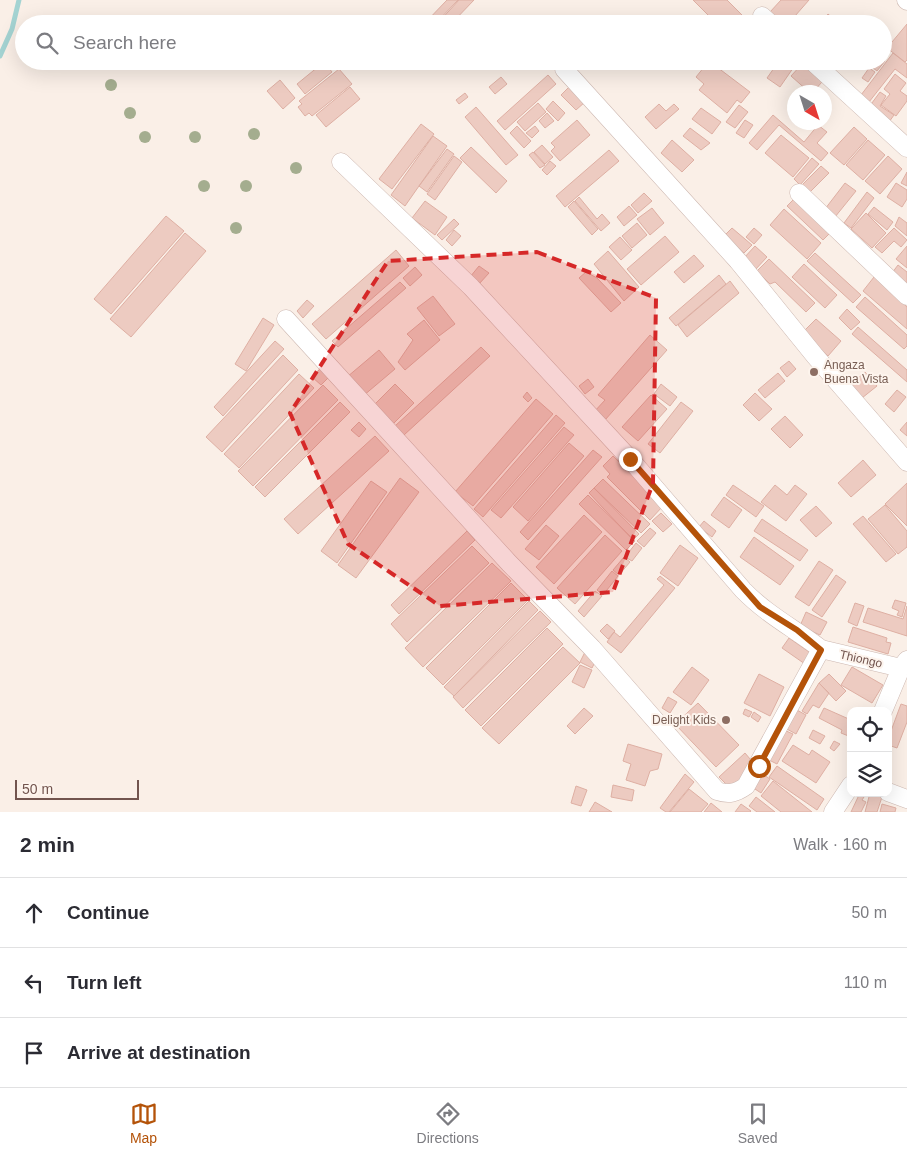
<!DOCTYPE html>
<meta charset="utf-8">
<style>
:root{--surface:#fff;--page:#f7f7f7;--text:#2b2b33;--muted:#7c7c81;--line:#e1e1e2;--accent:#b45309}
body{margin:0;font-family:Helvetica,sans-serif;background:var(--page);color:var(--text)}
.controls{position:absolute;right:15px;bottom:15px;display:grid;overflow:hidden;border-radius:10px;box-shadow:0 5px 20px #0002}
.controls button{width:45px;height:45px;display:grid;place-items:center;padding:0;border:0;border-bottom:1px solid var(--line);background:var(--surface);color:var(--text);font:25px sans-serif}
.compass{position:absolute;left:787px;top:85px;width:45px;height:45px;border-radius:50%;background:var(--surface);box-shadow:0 5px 20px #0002;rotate:141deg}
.scale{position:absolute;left:15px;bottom:12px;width:124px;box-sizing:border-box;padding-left:5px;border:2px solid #72544e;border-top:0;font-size:14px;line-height:18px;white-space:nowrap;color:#72544e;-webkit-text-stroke:4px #fdf4ed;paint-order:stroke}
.stop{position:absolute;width:15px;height:15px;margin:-11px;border:4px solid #b45309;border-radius:50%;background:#fff}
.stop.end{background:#b45309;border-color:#fff;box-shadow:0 1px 5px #0008}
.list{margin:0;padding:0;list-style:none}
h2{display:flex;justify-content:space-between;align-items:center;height:65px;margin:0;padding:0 20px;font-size:21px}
h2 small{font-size:16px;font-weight:400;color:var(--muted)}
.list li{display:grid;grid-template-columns:32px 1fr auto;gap:15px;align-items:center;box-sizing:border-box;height:70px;padding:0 20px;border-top:1px solid var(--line)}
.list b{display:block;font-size:19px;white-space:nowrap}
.list em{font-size:16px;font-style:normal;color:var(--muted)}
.icon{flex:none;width:28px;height:28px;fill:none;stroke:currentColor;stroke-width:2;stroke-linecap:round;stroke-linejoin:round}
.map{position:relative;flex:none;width:907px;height:812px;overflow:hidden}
.search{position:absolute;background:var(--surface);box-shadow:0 5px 20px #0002;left:15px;right:15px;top:15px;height:55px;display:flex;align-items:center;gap:12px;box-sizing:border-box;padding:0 18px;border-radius:28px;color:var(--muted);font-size:19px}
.sheet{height:275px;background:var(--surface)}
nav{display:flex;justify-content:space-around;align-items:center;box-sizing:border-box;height:70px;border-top:1px solid var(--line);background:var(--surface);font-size:14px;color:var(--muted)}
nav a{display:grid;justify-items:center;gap:2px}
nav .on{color:var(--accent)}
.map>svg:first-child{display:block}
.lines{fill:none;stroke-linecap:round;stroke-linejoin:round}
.stream{stroke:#a4d3d2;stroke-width:5}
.building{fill:#edcbc1;stroke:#deafa3}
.minor-casing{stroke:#cdb8b1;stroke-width:19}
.minor{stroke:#fff;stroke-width:18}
.tree{fill:#a4ad8f}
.route{stroke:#b45309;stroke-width:6}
.marked{fill:#d62828;fill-opacity:0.2;stroke:#d62828;stroke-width:4;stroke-dasharray:10 6;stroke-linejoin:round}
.education-dot{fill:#8d6e63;stroke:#fdf4ed;stroke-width:2}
.labels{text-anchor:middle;stroke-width:4;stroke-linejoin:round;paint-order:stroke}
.education-label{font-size:12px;fill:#785e54;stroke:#fdf4ed;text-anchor:start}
.street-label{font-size:12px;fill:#72544e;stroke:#fdf4ed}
</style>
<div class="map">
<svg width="907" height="812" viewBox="0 0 907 812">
<rect width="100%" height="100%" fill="#faefe7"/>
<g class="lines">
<path class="stream" d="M0,56L12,29L19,0"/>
</g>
<path class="building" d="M447,0H458L435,24H424Z
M459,0H474L451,24H437Z
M693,0H727L747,20L744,24H717Z
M781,0H809L788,24H782L770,12Z
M828,14L835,20L832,24H820Z
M810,16L819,24L804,23Z
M907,24V60L905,62L887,48Z
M893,53L907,64V78L895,69L869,102L861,95Z
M883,60L885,61L877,71L864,61Z
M709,61L750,92L741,103L737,100L727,113L699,90L704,84L696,77Z
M779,61H798L780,87L767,78Z
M324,62L332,72L305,94L297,84Z
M802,64L822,82L813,92H809L791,76Z
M869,68L875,72L868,82L862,78Z
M339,69L352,84L312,116L309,113L305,116L298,107L302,104L299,101Z
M895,74L906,83L900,91L907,96V101L896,116L881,105L890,94L884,89Z
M548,75L556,84L505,130L497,121Z
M501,77L507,84L495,94L489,87Z
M280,80L295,98L283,109L267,91Z
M570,86L585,102L576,110L561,95Z
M350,87L360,99L326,127L316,115Z
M880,92L886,96L880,106L894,115L889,122L869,107Z
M465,93L468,97L459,104L456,100Z
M553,101L565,113L558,121L546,109Z
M538,103L546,112L525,131L517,122Z
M659,104L666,111L674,104L679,109L656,129L645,117Z
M739,105L748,112L735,128L726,122Z
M476,107L518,155L506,165L465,117Z
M701,108L721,122L712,134L692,119Z
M547,113L554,121L545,128L539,121Z
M773,115L804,142L818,125L827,132L817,143L828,153L821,161L779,125L757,150L749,143Z
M577,120L590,135L560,161L551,151L555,147L551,143Z
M745,120L753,125L744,138L736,133Z
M421,124L434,134L392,189L379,179Z
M517,126L531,141L524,148L510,133Z
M535,126L539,131L532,138L526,133Z
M854,127L867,139L844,165L830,153Z
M690,128L710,143L701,150L683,136Z
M781,135L809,158L793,177L765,153Z
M433,136L447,146L405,206L391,195Z
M672,140L694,160L682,172L661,153Z
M868,140L885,155L863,180L846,165Z
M542,145L553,157L545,164L534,152Z
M471,147L507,181L496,193L460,158Z
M447,149L454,154L427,192L419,186Z
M609,150L619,161L565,207L556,196Z
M533,152L545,165L540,168L529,155Z
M454,156L462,162L435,200L427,194Z
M888,156L902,169L880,194L865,181Z
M812,158L819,164L800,185L794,179Z
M550,161L556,166L547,175L542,170Z
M821,166L829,173L810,192L802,185Z
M907,172V186L901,183Z
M845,183L856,191L835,217L825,209Z
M896,183L907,190V199L902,207L887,197Z
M867,192L874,198L851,228L844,223Z
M644,193L652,201L638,213L631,205Z
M579,197L597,219L602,214L610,223L601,231L575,201Z
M795,198L831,232L823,240L787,206Z
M425,201L447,217L435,235L412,218Z
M574,201L598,229L592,235L568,207Z
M629,206L637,215L624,226L617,217Z
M874,207L893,222L887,230L868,214Z
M652,208L664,223L650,235L637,219Z
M784,209L821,243L807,259L770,225Z
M866,213L886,233L872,248L851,229Z
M166,216L184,231L111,314L94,299Z
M899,217L907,223V236L895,226Z
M454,219L459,224L442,240L437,235Z
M637,223L647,235L632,248L622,236Z
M732,228L752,245L744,253L724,236Z
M754,228L762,235L754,244L746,237Z
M894,228L907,240L901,247L894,241L882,253L875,247Z
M454,230L461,236L452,246L446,240Z
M185,233L206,251L131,337L110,319Z
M665,236L679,252L641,285L627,269Z
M620,237L632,250L621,260L609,247Z
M755,246L767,257L755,270L743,259Z
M907,246V268L896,259Z
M396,250L409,266L326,339L312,324Z
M608,251L639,287L624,301L594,264Z
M815,253L861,295L853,303L807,261Z
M694,255L704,266L684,283L674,272Z
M769,259L815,303L806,312L775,282L770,284L757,271Z
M804,264L837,295L825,308L792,277Z
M898,265L907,272V285L892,273Z
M479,266L489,273L479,284L470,277Z
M415,267L422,275L410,286L403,278Z
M586,272L597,278L621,303L611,312L579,278Z
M719,275L726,284L676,326L669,318Z
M874,277L907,307V329L863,291Z
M730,281L739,293L687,337L678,325Z
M400,282L406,288L338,347L332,341Z
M433,296L455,324L439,336L417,308Z
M865,297L907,335V346L904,349L856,307Z
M307,300L314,306L303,318L297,311Z
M847,309L860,322L851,330L839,318Z
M263,318L274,325L246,371L235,364Z
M816,319L841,341L828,356L802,333Z
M424,320L440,340L405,370L398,362L413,340L407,334Z
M858,327L907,370V382L852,334Z
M650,335L667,350L605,420L594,412L605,400L598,395Z
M275,341L284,349L223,416L214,407Z
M481,347L490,356L404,435L395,426Z
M379,350L395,369L363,396L347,377Z
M283,355L298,370L222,452L206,437Z
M789,361L796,369L787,377L780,368Z
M320,369L328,378L321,385L312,377Z
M865,372L877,386L862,398L851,384Z
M778,373L785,381L765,398L758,390Z
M299,374L314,388L239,468L224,454Z
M588,379L594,387L585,394L579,386Z
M395,384L414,403L393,424L374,405Z
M661,384L677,397L670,406L654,394Z
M323,385L338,400L253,486L238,471Z
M897,390L906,397L894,412L885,404Z
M527,392L532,398L528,402L523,397Z
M755,393L772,409L759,421L743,405Z
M651,395L667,409L638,441L622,427Z
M536,399L553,414L473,506L455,492Z
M340,402L350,412L265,497L255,487Z
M681,402L693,411L660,453L648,444Z
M556,415L565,423L483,517L474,509Z
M785,416L803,435L790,448L771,429Z
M359,422L366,429L359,437L351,430Z
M907,422V436L900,430Z
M564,427L574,435L501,518L491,510Z
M375,436L389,451L298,534L284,519Z
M569,443L584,456L528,521L513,507Z
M593,450L602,457L528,540L520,532Z
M613,456L663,506L650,520L607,477L610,474L603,466Z
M863,460L876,475L851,497L838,483Z
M400,478L419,492L356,578L338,565Z
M603,479L650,524L641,533L594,488Z
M371,481L387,492L337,563L321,551Z
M907,483V526L885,504Z
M733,485L764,506L756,517L726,495Z
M775,485L787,495L795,485L807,494L786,521L761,502Z
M594,488L639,534L633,540L589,493Z
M588,495L635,541L626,550L579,504Z
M724,497L742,510L729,528L711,515Z
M885,505L907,531V547L898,554L868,519Z
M816,506L832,523L816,537L800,520Z
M661,513L672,524L663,532L652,521Z
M584,515L602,532L554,584L536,567Z
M863,516L896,554L886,562L853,524Z
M762,519L808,550L800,561L754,531Z
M704,521L716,531L712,537L699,527Z
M546,525L559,536L539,560L525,549Z
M650,528L656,533L644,547L637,541Z
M467,531L475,540L399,614L391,605Z
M605,535L622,551L575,604L557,588Z
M754,537L794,566L780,585L740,557Z
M636,543L642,548L632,561L625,557Z
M680,545L698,558L678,586L660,573Z
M472,546L489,563L407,642L391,624Z
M624,557L630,562L619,575L613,570Z
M819,561L833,570L809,606L795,597Z
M492,563L511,581L423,667L405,648Z
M612,571L618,576L603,595L597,590Z
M836,575L846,582L822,617L812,610Z
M660,576L675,588L621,653L607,642L614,632L620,637L664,585L657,579Z
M511,583L528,600L443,685L426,668Z
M595,591L602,596L584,617L578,611Z
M895,600L906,603L902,617L897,615L899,611L892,608Z
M529,601L538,610L454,696L444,687Z
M855,603L864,606L857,626L848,622Z
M907,606V636L863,622L868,608L903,619Z
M540,611L551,622L463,708L453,697Z
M806,612L827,622L820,635L800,626Z
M607,624L615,631L608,639L600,631Z
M853,627L887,638L886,642L891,643L888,654L848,642Z
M547,628L563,644L481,726L465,710Z
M789,638L812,654L805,664L782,648Z
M563,647L580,663L499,744L482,728Z
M585,652L597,658L592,668L580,662Z
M580,665L592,670L584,688L572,682Z
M692,667L709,680L691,705L673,692Z
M852,667L883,685L872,703L841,685Z
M759,674L784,687L770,716L744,703Z
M829,674L846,691L836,701L819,683Z
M819,683L829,693L819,708L813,705L807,714L802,711Z
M668,697L677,702L670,713L662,708Z
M698,703L739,745L716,767L675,724Z
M901,704L907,706V722L897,748L888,745V739Z
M584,708L593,716L575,734L567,726Z
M824,708L851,720V737L841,733L842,730L819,718Z
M745,709L752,712L749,717L743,714Z
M795,709L806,715L796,734L785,728Z
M754,712L761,717L758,722L751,717Z
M784,730L793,734L777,764L769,760Z
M813,730L825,736L820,744L809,738Z
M834,741L840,744L834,751L830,748Z
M628,744L662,754L658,769L650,771L645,786L626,780L631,764L623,761Z
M793,745L809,755L812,750L830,762L816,783L782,761Z
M745,753L756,766L731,789L719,777Z
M777,766L824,799L817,810L769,777Z
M761,773L770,779L761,793L752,787Z
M685,774L694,782L669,812H666L660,808Z
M773,781L812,812H781L761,796Z
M613,785L634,790L632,801L611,797Z
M576,786L587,790L581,806L571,803Z
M689,789L708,804L701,812H670Z
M870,793L882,797L877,812H865Z
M859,795L864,797L862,800L866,802L861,812H851Z
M756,797L775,812H757L749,806Z
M595,802L612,812H589Z
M711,803L722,812H704Z
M741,804L751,811L750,812H735Z
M882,804L896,808L895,812H880Z"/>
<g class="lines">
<g class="minor-casing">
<path id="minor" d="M906,0L907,1
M762,16L771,24
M812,61L907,148
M564,69L738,261L815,356L907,462
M799,193L907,296
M286,319L509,563L592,648L717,791C729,795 736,793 746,786L821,649C795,629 766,614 743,590L630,459L471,287L341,162
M821,649L901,668
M883,711L901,668L907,660
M888,792L907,799
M833,812L851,785"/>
</g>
<use href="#minor" class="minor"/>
</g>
<g class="tree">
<circle cx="111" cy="85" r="6"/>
<circle cx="130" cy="113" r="6"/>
<circle cx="254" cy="134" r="6"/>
<circle cx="145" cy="137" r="6"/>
<circle cx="195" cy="137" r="6"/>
<circle cx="296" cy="168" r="6"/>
<circle cx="204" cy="186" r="6"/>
<circle cx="246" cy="186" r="6"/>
<circle cx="236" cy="228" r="6"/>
</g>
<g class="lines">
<path class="route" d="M630,459L760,607L797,630L821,650L759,766"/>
</g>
<path class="marked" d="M537,252L656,298L653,483L613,592L440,606L348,544L290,413L388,261Z"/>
<g class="education-dot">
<circle cx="814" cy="372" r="5"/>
<circle cx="726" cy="720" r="5"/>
</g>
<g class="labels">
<g class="education-label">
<text x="824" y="369">Angaza<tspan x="824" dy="14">Buena Vista</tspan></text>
<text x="716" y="724" text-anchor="end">Delight Kids</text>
</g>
<g class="street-label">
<text transform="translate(861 659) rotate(13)" y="4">Thiongo</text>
</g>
</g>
</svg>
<div class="controls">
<button><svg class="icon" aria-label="locate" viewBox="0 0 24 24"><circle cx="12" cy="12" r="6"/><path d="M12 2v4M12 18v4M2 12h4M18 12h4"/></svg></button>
<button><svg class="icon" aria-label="layers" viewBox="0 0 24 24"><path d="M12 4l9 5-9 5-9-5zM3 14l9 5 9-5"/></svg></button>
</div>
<svg class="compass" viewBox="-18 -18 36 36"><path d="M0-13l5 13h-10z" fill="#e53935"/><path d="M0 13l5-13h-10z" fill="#7c7c81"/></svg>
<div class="scale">50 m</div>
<div class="stop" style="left:759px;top:766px"></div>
<div class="stop end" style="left:630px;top:459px"></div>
<div class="search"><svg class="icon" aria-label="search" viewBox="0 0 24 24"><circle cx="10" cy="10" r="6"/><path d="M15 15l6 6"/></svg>Search here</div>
</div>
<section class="sheet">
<h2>2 min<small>Walk · 160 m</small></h2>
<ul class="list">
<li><svg class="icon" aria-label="ahead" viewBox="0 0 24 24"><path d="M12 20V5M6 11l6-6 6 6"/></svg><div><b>Continue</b></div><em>50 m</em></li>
<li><svg class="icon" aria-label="left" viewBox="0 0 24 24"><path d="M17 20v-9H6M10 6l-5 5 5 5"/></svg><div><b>Turn left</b></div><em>110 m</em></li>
<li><svg class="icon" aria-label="arrive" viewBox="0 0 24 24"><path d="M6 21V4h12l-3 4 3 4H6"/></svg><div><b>Arrive at destination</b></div></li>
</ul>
</section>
<nav>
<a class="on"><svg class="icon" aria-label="map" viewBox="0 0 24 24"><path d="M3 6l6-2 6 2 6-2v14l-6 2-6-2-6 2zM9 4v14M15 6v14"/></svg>Map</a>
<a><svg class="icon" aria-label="directions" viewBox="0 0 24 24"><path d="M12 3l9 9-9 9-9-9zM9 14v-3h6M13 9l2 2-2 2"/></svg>Directions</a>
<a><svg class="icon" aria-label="saved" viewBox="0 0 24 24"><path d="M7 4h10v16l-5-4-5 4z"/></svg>Saved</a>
</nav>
